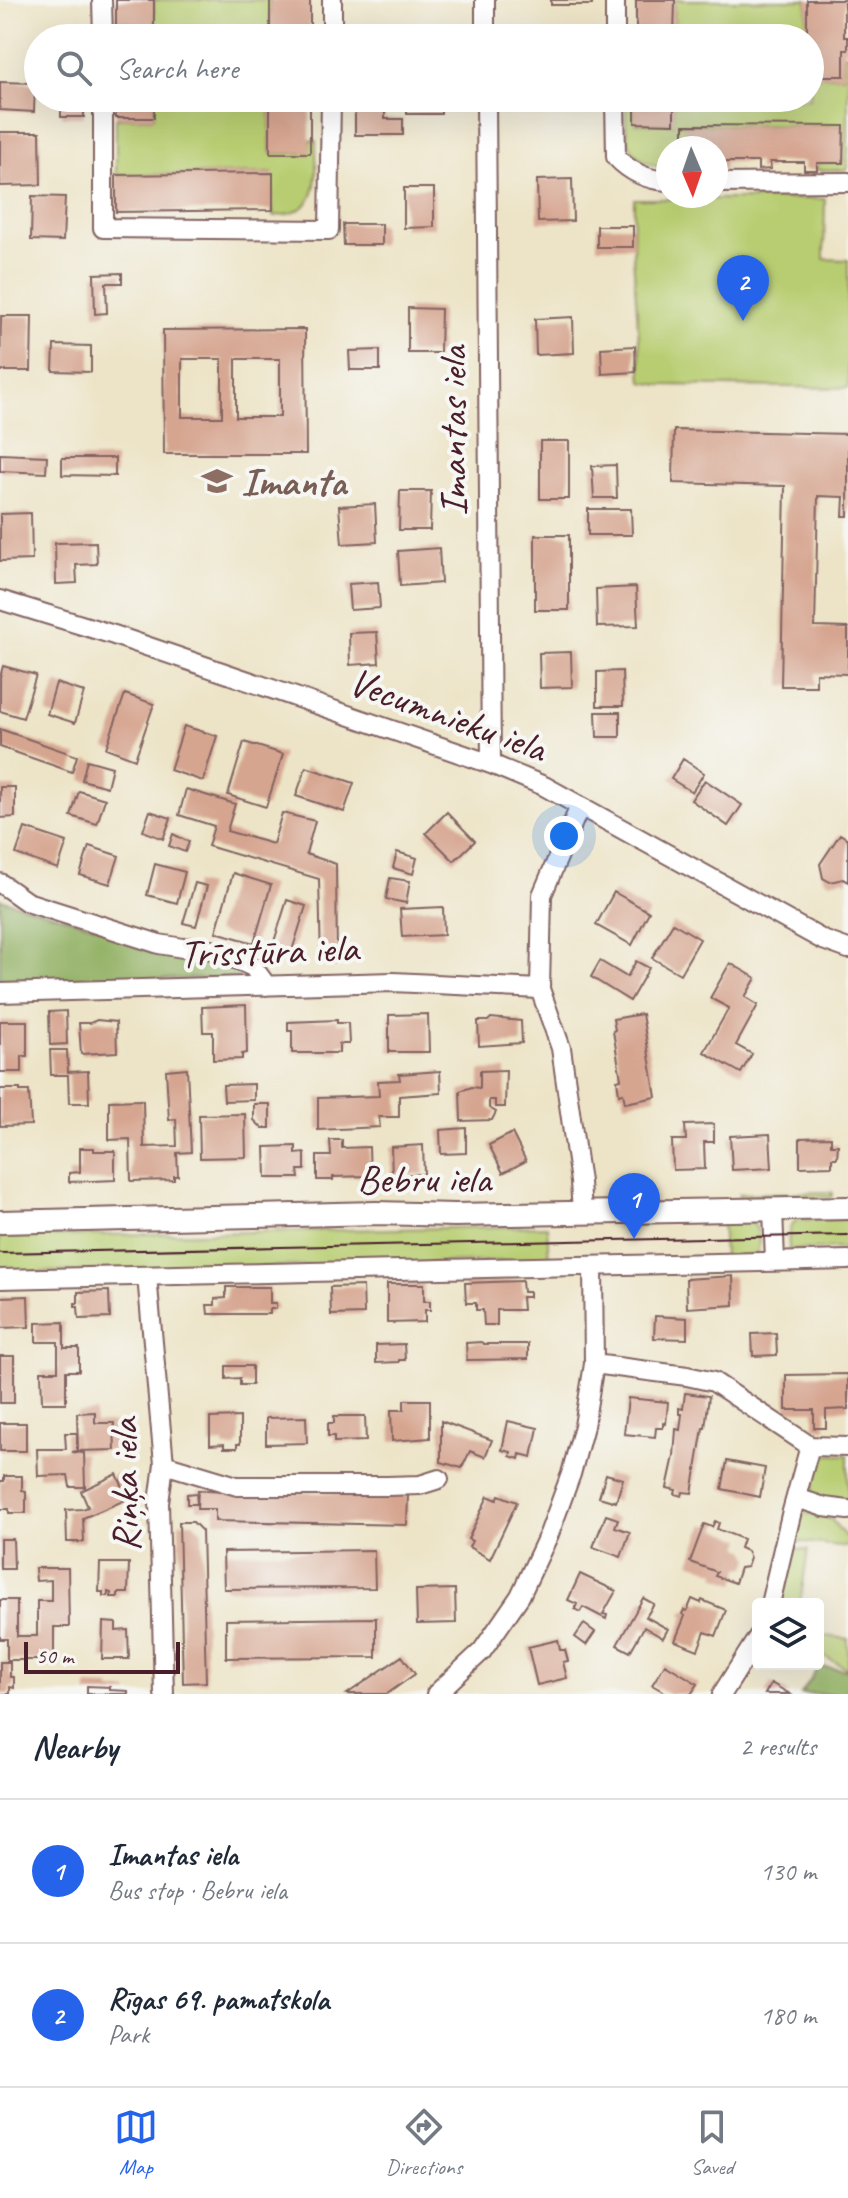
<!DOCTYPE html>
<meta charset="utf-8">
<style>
:root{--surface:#fff;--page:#f6f6f7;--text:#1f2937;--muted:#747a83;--line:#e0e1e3;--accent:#2563eb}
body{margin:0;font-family:Caveat,sans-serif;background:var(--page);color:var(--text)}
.controls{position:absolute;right:24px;bottom:24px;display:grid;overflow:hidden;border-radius:8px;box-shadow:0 8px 32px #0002}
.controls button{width:72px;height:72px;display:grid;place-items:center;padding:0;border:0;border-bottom:2px solid var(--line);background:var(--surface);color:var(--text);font:40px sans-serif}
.compass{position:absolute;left:656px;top:136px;width:72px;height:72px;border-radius:50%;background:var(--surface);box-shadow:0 8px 32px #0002;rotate:178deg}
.scale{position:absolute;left:24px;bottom:20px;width:156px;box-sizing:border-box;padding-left:8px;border:4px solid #4a1f2b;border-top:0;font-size:22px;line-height:28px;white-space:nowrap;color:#4a1f2b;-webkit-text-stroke:6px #f6f6f2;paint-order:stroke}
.you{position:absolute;left:564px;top:836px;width:28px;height:28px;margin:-20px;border:6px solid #fff;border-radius:50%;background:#1a73e8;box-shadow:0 0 0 12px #1a73e833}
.badge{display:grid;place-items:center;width:52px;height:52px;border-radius:50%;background:var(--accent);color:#fff;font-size:26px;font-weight:700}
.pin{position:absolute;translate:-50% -66px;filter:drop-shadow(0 2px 4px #0008)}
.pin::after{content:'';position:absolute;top:42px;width:28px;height:24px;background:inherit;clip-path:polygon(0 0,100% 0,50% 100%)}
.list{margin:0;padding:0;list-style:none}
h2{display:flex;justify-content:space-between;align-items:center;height:104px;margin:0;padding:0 32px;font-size:34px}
h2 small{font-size:26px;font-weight:400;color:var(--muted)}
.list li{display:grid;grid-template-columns:52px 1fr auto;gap:24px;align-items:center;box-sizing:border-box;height:144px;padding:0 32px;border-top:2px solid var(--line)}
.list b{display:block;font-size:30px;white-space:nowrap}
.list p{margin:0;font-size:26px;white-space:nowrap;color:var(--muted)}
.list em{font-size:26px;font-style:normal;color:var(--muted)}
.icon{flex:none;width:44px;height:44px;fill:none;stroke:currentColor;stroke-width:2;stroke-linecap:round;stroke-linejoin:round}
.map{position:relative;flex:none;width:848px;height:1694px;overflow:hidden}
.search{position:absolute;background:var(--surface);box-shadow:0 8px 32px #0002;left:24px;right:24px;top:24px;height:88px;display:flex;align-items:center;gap:20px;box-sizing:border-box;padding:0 28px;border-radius:44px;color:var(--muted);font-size:30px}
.sheet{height:392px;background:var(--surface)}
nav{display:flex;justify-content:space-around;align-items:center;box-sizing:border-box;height:112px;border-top:2px solid var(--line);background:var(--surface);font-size:22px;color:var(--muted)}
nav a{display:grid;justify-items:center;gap:4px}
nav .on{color:var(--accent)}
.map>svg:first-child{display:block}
.green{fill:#b8cd71;stroke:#81764e;stroke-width:2}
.forest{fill:#92b063;stroke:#6e6847;stroke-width:2}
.building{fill:#d6a590;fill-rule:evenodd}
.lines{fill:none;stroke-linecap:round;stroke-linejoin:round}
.minor-casing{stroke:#836462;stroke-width:22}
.tertiary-casing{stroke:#836462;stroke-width:26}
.minor{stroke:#fff;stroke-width:18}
.tertiary{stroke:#fff;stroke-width:22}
.tram{stroke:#4a1f2b;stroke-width:2}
.labels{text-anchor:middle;stroke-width:8;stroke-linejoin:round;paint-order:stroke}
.street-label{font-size:40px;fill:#4a1f2b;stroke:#f6f6f2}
.education-label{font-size:40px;font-weight:bold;fill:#785e54;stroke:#f6f6f2;text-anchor:start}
</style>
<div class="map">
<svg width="848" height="1694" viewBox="0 0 848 1694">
<rect width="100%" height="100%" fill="#f6f6f2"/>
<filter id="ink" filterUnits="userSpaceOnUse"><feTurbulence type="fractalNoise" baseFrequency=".0125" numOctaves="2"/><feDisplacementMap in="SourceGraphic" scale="16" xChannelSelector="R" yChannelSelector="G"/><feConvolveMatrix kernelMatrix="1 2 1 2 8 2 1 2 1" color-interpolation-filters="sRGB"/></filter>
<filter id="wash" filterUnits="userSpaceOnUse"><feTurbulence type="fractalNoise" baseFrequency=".006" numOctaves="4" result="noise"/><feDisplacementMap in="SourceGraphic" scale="32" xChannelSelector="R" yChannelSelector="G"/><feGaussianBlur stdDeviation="1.8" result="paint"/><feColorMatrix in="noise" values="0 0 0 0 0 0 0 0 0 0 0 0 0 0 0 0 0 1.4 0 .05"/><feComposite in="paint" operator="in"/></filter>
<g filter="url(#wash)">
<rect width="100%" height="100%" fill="#ede4c7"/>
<path class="green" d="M154,0H270V38H154Z
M675,0H807V38H674Z
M844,54L848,55V168L846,170H817V163L843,162V126L685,125L684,148H668V170C628,160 625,143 626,106H635V123L673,124L674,98H810V76H844Z
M154,98H270V153H309L310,140L316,141C316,179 323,214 273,216L272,173L116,175V118H154Z
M634,199H825L824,259L848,260V388L660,385L642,382L633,256Z
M832,1192V1197L739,1199V1194Z
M848,1219V1248L789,1250C789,1238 786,1227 797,1220Z
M748,1220C760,1226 760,1240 758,1253L755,1255L724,1257L722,1221Z
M547,1226L549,1260L0,1273V1237Z
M828,1455H848V1507L812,1496L816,1465Z
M802,1512L831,1519L848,1540V1547L794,1541Z
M791,1548L808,1550L800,1604H775Z
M818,1635L848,1639V1669L818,1653Z"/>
<path class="forest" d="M0,899L241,967L238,978L0,981Z
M819,1667L848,1670V1694H801Z"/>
<g id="blocks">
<path class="building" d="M116,0H154V38H116Z
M270,0H310V38H270Z
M551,0H592V5H551Z
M636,0H675L674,38H636Z
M807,0H848V4L844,3V37H848V50H844V76H810V38H807Z
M0,82L35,83L34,112L0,110Z
M61,98H84V117H61Z
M116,98H154V118H116Z
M270,98H310V153H270Z
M355,98H385V119H403V135H355Z
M407,98H441V114H407Z
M545,98H576V103H545Z
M635,98H674V124L635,123Z
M684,125L844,126L843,163H817V170H804V162H770L771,169L758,170V162H724V169H716V148H684Z
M0,132H40L41,185L0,186Z
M273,173V210L116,212V175Z
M572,179L573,221L538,222L537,180Z
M404,188H434V227L404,228Z
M32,196L65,197L63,241L31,240Z
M343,224H382V245H344Z
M597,226H633V247H597Z
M122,273V283H106L107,313L95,314L94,274Z
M408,308L441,309L440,353H408Z
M1,316H32L31,371H0Z
M573,317L574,353L536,355L535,319Z
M305,329L306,454H164L163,330ZM182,359H222V417H182ZM236,359H280V417H236Z
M54,345L91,346V372L53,371Z
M635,346L636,372L602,374L601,348Z
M380,350V370H350L349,351Z
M674,430L848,434V516H843L844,497L818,496L815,627L848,628V674L816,673V686H781L785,486L673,483Z
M540,441H569V499H540Z
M0,454L47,456L46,473L0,471Z
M62,458H115V476L62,475Z
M616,465L617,498H594L592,466Z
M400,491H431L430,530H399Z
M375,504L377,542L342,544L339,506Z
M588,509H631L632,535H588Z
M31,513L32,560L0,561V514Z
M535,535H569V610H535Z
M96,542L97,564L76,565L77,583L56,584L55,543Z
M439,548L441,583L400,586L398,551Z
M378,582L380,608L350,610L348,584Z
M636,587L638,626L597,627L596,589Z
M377,632L379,663L350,665L349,633Z
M571,652L572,687L540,688L539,653Z
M3,666L36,675L23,718L0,711V677Z
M622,671L623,706H597V672Z
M56,683L84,692L75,723L47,714Z
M125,694L154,704L135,759L106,748Z
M596,712H620V737H597Z
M184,726L217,736L203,781L170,770Z
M0,729L77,756L72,772L0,747Z
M244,742L283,754L266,807L228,795Z
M683,759L704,773L692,792L671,779Z
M87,760L112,767L107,787L82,780Z
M306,767L354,783L344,812L296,796Z
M705,780L742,805L728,826L691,800Z
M0,787H15V817L0,818Z
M186,789L235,804L227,831L273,844L282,813L315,821L306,854L336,864L337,962L321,961L319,879L208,846L214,826L179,815Z
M79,791L105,799L97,824L71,816Z
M150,811L171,818L163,839L143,831Z
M447,812L475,841L454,861L426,833Z
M25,828L67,842L58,869L16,854Z
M173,834L189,842L185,852L169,846Z
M840,834L848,839V882L843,879L830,882L823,878L820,864Z
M89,846L119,856L110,884L80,875Z
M397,852L417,858L413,874L393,868Z
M155,864L185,872L177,903L147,895Z
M233,873L271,885L254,943L216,932Z
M390,878L410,881L406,903L386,899Z
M195,883L207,886L196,926L183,923Z
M614,892L649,912L632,945L596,925Z
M287,900L306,906L291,954L272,948Z
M443,907L444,935L402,937L400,909Z
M673,923L700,939L680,974L652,958Z
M600,961L627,977L636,961L649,968L630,1001L591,977Z
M730,963L756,978L745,997L758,1005L736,1045L752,1054L741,1073L704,1052L729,1008L710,998Z
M246,1005L247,1053L242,1054V1059L213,1060V1032H203L202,1007Z
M66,1011L67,1044L50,1045L49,1012Z
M428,1014L429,1052H389V1015Z
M642,1014L656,1097L625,1103L623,1093L619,1094L617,1080L621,1079L613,1031L615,1030L613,1019Z
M491,1018L521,1021L522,1043L479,1046L478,1021H488Z
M97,1020L116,1022L117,1052L81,1054L79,1023H90Z
M337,1020V1023H348L349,1044H339V1053H292V1031H288V1022Z
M0,1021H27V1056H22V1072H0Z
M50,1050H67L68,1072L88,1071L89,1103H69L68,1075H51Z
M187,1068L191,1152L177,1153L178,1176H174V1180L131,1181L130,1139L109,1140V1101L143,1100L144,1147L177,1146L176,1119L169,1120L166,1070Z
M506,1070L505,1107H495V1100H489V1108L496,1112L492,1120L461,1121L460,1091L472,1087L480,1088V1071Z
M440,1071L441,1093L399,1096V1117H379L380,1127L318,1130V1098L379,1096L378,1081L400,1080L399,1074Z
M254,1084V1100L224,1101L223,1085Z
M0,1089H20V1091H29L31,1125L0,1126Z
M254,1104H270V1128H262L254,1120Z
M245,1114L246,1157L200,1158L199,1115Z
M714,1124V1142H704L705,1169L673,1170L672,1140H686L685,1125Z
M466,1128V1153L441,1154L440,1130Z
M512,1133L526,1161L503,1173L489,1145Z
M770,1134L772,1168L732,1170L730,1136Z
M831,1137V1145H838L837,1158H832V1166L800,1167V1138Z
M330,1140H342V1148L369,1147L370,1176L333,1177V1180H317V1156H331Z
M423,1145L424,1174L392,1175L391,1147Z
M296,1146V1154L305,1153V1170H298L299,1178H266L265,1147Z
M80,1148H94V1151H115V1180L69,1182V1173L80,1172Z
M733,1276L734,1305L687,1308L686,1279Z
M522,1281L523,1292H529V1297H522L523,1310H497V1325H484L483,1310H476V1303H466L465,1283Z
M387,1284H424V1301H430V1310H425V1322L387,1323Z
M363,1286L364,1314L331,1315L330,1287Z
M226,1287H270V1303H276V1309H270V1314H208L207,1305H215V1299L226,1298Z
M109,1291L110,1318L79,1319L78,1307H75V1303H78V1292Z
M28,1296L29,1327L0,1328V1297Z
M655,1316L687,1318V1339L654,1338Z
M64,1322V1348H79V1371H66V1403H42L41,1371H58V1342H36V1323Z
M776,1333L777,1355L753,1356L752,1334Z
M481,1342L484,1344H528V1359L467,1360L466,1343Z
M404,1344L405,1360H399V1362L376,1363V1345Z
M0,1356H14V1403H0Z
M226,1366H252V1385H240V1378L226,1379Z
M848,1374V1409L826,1410V1428H814V1410H786V1375Z
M685,1393L709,1396L705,1428H703L692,1493L683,1492L682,1496L675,1494L676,1490L667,1488L674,1456L676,1429L680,1430L682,1414H679V1408L683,1409Z
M628,1398L668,1402L666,1424L663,1423V1428H656L655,1437L624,1434Z
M404,1400H430V1438L392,1441L391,1410H404Z
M95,1412V1423H114L115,1450L78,1451L77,1413Z
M334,1416H365L366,1441L334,1442V1436H328V1423H334Z
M240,1417V1444H237V1448H224V1444L210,1445V1418Z
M306,1417L307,1443L266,1444V1418Z
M441,1421L492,1440L485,1457L470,1451L462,1468L441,1462Z
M508,1421L538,1428L532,1457L520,1454L519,1459L510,1456L511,1452L502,1450Z
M0,1423H26V1451H0Z
M65,1433H77V1451L72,1452L84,1453L85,1487H70L68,1475L38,1476L37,1449H66Z
M727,1461L765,1468L760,1497L722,1489Z
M117,1474L128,1499L83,1518L84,1542H67L66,1510L83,1509L88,1507L81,1491Z
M606,1474L623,1479L616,1502L599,1497Z
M4,1476H22V1490L26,1491V1513H9V1509H0V1481H4Z
M198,1490L408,1495L407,1525L215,1521V1509H197Z
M196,1493L197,1504H187V1494Z
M499,1495L517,1502L490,1559L469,1547L472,1541L468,1539L488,1496L497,1500Z
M606,1515L618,1519L615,1527L630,1532L621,1557L593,1547Z
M715,1521L719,1523L717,1529L743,1539L740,1548L747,1551L750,1558L747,1567L740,1568L735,1583L715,1576L717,1572L690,1562L704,1524L712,1527Z
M179,1522H193L202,1531L206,1682L183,1683Z
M0,1539H13L14,1569H0Z
M374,1550L375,1588L224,1589L223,1552Z
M100,1563H129L128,1593H118V1597H111V1593L108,1592V1596H103V1592H99Z
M35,1568H68L69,1627H54V1660H7V1639H0V1600H17V1636H37V1601H51V1580L36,1581Z
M580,1574L616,1591L603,1614L607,1615L606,1619L583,1607L580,1612L575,1609L577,1604L568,1600Z
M455,1589L456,1623L417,1624L416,1590Z
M643,1598L654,1604L646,1617L668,1629L663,1638L644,1627L630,1652L617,1645Z
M692,1599L701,1603L702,1600L726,1610L716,1636L705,1632L698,1650L675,1641L685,1616L682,1614L684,1610L687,1611Z
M376,1618V1657L226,1658V1620Z
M103,1622L116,1623V1631L128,1630L129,1659H102Z
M584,1624L595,1632L586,1645L575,1637Z
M558,1640L560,1650H565L568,1661L563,1662L567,1678L537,1685L528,1647Z
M402,1656L415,1674L387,1694H347Z
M0,1662H10V1677H14V1688L10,1687V1694H0Z
M665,1664L698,1684L691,1694H668L652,1685Z
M771,1683L790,1694H765Z
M87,1686L110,1687V1690L128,1691V1694H87Z"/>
</g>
</g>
<g filter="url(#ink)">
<use href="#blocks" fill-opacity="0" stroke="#836462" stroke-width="2"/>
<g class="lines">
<g class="minor-casing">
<path id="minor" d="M102,0L103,38
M485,0V38
M615,0V38
M332,38V0
M103,98V228L329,230L331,98
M486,98L491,764
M615,98L616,157C630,172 647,180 668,181
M716,183L848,182
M0,600L114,635L491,764L544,786L823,940L848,949
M580,806L542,895L540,989L561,1048L580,1182L582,1213
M0,883L27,902L159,944L183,948L201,947L219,952L253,967L267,986
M0,993L393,982L540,989
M773,1210L775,1261
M147,1276L164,1464L159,1503L164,1694
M0,1279L848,1260
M594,1364L687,1376L714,1382L810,1446L791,1515L770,1604
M810,1446L848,1447
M164,1464L237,1486H387L420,1485L439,1479
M797,1498L824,1507L848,1510
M436,1694L482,1651L520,1596L549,1534L571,1474L584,1426L594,1364L593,1266
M722,1694L758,1637"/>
</g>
<g class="tertiary-casing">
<path id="tertiary" d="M0,1222L376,1213L455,1215L848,1208"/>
</g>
<use href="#minor" class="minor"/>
<use href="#tertiary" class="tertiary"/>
<path class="tram" d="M0,1253L848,1235"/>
</g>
</g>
<defs>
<g id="school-bare" transform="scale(2.4)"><path d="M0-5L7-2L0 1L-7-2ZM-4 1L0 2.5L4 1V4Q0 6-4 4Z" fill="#8d6e63" stroke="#f6f6f2" stroke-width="2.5" paint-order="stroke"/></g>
</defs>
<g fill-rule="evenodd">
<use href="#school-bare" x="217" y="481"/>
</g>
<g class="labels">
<g class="street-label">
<text transform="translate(452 431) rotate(-90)" y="14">Imantas iela</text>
<text transform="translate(448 714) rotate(20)" y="14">Vecumnieku iela</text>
<text transform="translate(269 950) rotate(-2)" y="14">Trīsstūra iela</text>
<text x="424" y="1192">Bebru iela</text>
<text transform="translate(124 1485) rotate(-91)" y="14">Riņķa iela</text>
</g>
<g class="education-label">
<text x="241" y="495">Imanta</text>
</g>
</g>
</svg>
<div class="controls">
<button><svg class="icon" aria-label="layers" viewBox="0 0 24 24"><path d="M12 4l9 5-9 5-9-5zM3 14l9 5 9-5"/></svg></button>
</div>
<svg class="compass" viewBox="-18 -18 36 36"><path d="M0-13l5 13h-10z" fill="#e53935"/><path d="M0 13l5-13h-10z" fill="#747a83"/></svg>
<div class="scale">50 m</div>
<div class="you"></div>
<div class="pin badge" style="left:634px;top:1239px">1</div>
<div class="pin badge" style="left:743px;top:321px">2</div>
<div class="search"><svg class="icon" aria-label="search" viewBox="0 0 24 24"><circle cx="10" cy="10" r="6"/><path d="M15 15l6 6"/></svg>Search here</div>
</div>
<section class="sheet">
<h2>Nearby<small>2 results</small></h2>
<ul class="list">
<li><span class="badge">1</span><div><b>Imantas iela</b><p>Bus stop · Bebru iela</p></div><em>130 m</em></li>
<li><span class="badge">2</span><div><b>Rīgas 69. pamatskola</b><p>Park</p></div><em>180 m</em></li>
</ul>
</section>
<nav>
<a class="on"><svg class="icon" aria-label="map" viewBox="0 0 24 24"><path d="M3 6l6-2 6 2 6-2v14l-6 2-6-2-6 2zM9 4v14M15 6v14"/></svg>Map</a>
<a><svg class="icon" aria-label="directions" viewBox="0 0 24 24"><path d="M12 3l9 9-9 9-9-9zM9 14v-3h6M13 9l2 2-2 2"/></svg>Directions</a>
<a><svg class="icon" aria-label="saved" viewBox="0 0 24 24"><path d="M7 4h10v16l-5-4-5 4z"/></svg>Saved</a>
</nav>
